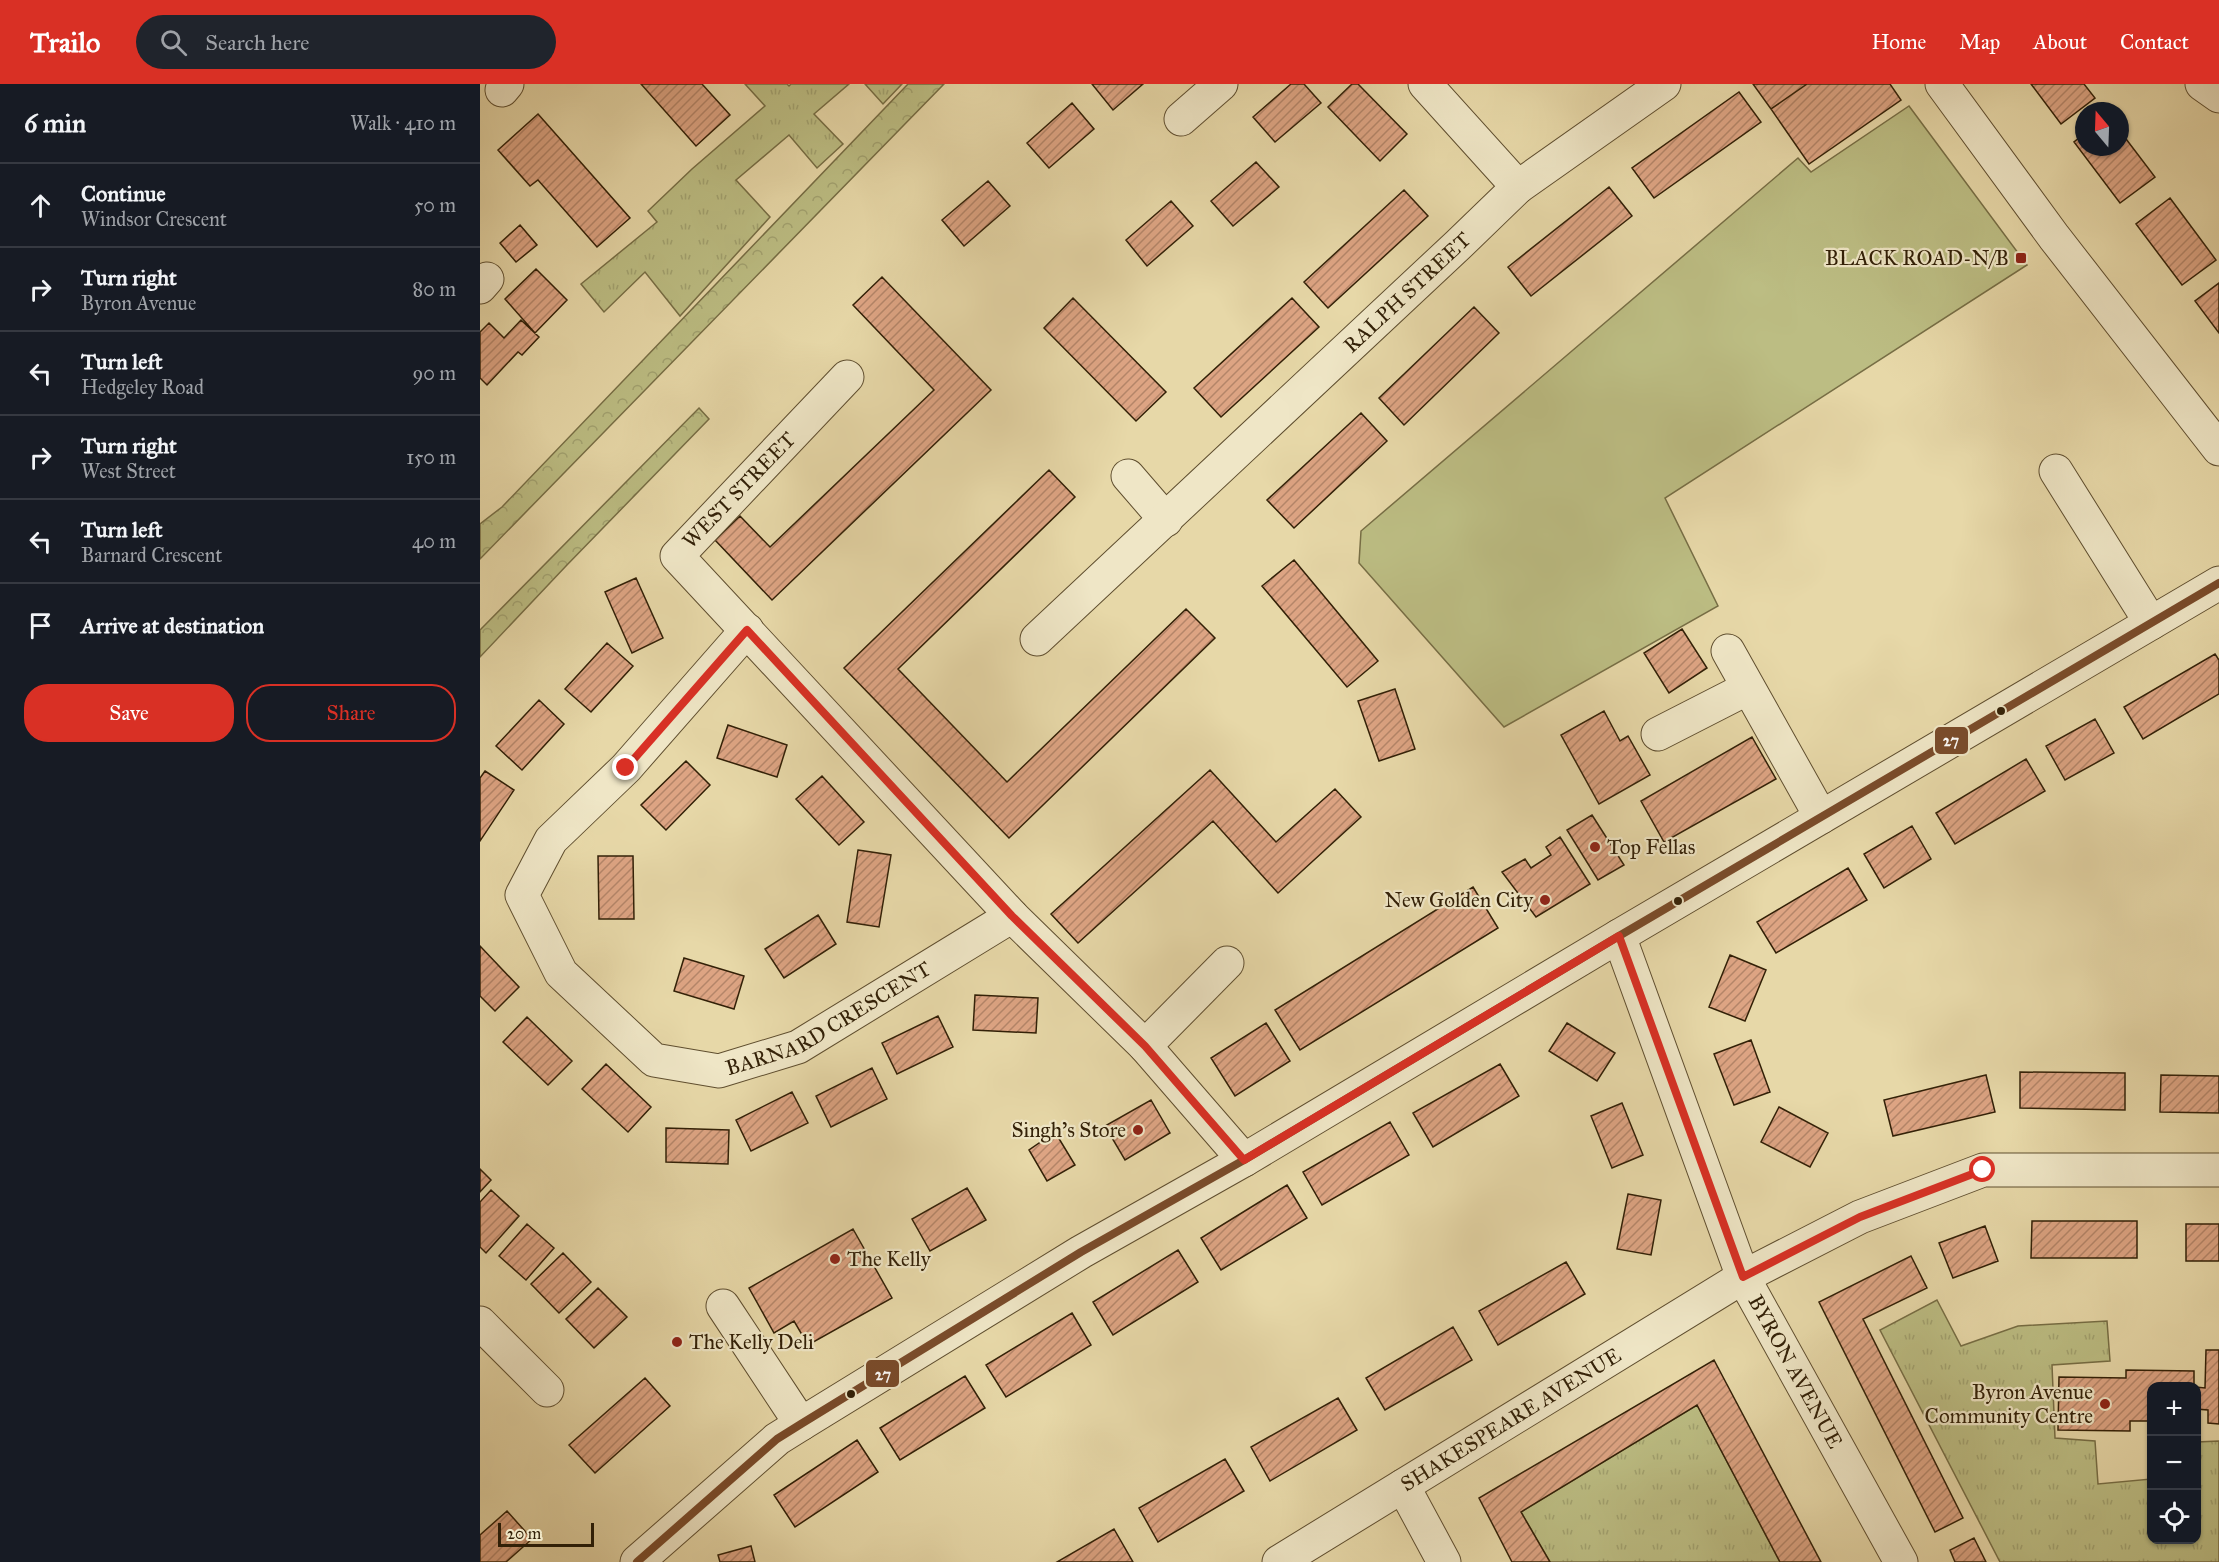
<!DOCTYPE html>
<meta charset="utf-8">
<style>
:root{--surface:#171b24;--page:#20242c;--text:#f1f3f6;--muted:#9ea1a6;--line:#363941;--accent:#d93025}
body{margin:0;font-family:"IM FELL Great Primer",serif;background:var(--page);color:var(--text)}
.controls{position:absolute;right:18px;bottom:18px;display:grid;overflow:hidden;border-radius:12px;box-shadow:0 2px 4px #0004}
.controls button{width:54px;height:54px;display:grid;place-items:center;padding:0;border:0;border-bottom:2px solid var(--line);background:var(--surface);color:var(--text);font:30px sans-serif}
.compass{position:absolute;left:1595px;top:18px;width:54px;height:54px;border-radius:50%;background:var(--surface);box-shadow:0 2px 4px #0004;rotate:341deg}
.scale{position:absolute;left:18px;bottom:15px;width:96px;box-sizing:border-box;padding-left:6px;border:3px solid #322007;border-top:0;font-size:16px;line-height:21px;white-space:nowrap;color:#322007;-webkit-text-stroke:4px #efe6c6;paint-order:stroke}
.stop{position:absolute;width:18px;height:18px;margin:-14px;border:4px solid #d93025;border-radius:50%;background:#fff}
.stop.end{background:#d93025;border-color:#fff;box-shadow:0 2px 6px #0008}
.list{margin:0;padding:0;list-style:none}
h2{display:flex;justify-content:space-between;align-items:center;height:78px;margin:0;padding:0 24px;font-size:26px}
h2 small{font-size:20px;font-weight:400;color:var(--muted)}
.list li{display:grid;grid-template-columns:39px 1fr auto;gap:18px;align-items:center;box-sizing:border-box;height:84px;padding:0 24px;border-top:2px solid var(--line)}
.list b{display:block;font-size:22px;white-space:nowrap}
.list p{margin:0;font-size:20px;white-space:nowrap;color:var(--muted)}
.list em{font-size:20px;font-style:normal;color:var(--muted)}
.actions{display:flex;gap:12px;padding:18px 24px}
.actions a{flex:1;padding:14px 0;border:2px solid var(--accent);border-radius:24px;text-align:center;font-size:21px;color:var(--accent)}
.actions .main{background:var(--accent);color:#fff}
.icon{flex:none;width:33px;height:33px;fill:none;stroke:currentColor;stroke-width:2;stroke-linecap:round;stroke-linejoin:round}
.map{position:relative;flex:none;width:1739px;height:1478px;overflow:hidden}
header{display:flex;align-items:center;gap:36px;box-sizing:border-box;height:84px;padding:0 30px;background:var(--accent);color:#fff}
header strong{font-size:28px}
nav{display:flex;gap:33px;margin-inline-start:auto;font-size:21px}
.search{width:420px;height:54px;background:var(--page);display:flex;align-items:center;gap:15px;box-sizing:border-box;padding:0 21px;border-radius:33px;color:var(--muted);font-size:22px}
main{display:flex}
aside{flex:1;background:var(--surface)}
.map>svg:first-child{display:block}
.grass{fill:url(#grass-tufts);stroke:#776e45;stroke-width:1.5}
.forest{fill:url(#forest-crowns);stroke:#776e45;stroke-width:1.5}
.park{fill:#bcbd83;stroke:#776e45;stroke-width:1.5}
.building{fill:url(#building-hatch);stroke:#322007;stroke-width:1.5}
.lines{fill:none;stroke-linecap:round;stroke-linejoin:round}
.minor-casing{stroke:#5f4e2f;stroke-width:35}
.minor{stroke:#efe6c6;stroke-width:33}
.bus-1-casing{stroke:#efe6c6;stroke-width:12}
.bus-1{stroke:#7a4b2a;stroke-width:8}
.route{stroke:#d93025;stroke-width:8}
.poi-dot{fill:#8f2418;stroke:#efe6c6;stroke-width:2}
.bus-dot{fill:#322007;stroke:#efe6c6;stroke-width:2}
.labels{text-anchor:middle;stroke-width:4.5;stroke-linejoin:round;paint-order:stroke}
.poi-label{font-size:21px;fill:#322007;stroke:#efe6c6;text-anchor:end}
.street-label{font-size:21px;fill:#322007;stroke:#efe6c6}
.line-badge{stroke:#efe6c6;stroke-width:2}
.badge-label{font-size:16px;text-anchor:middle;font-weight:bold;fill:#fff}
</style>
<header>
<strong>Trailo</strong>
<div class="search"><svg class="icon" aria-label="search" viewBox="0 0 24 24"><circle cx="10" cy="10" r="6"/><path d="M15 15l6 6"/></svg>Search here</div>
<nav><a>Home</a><a>Map</a><a>About</a><a>Contact</a></nav>
</header>
<main>
<aside>
<h2>6 min<small>Walk · 410 m</small></h2>
<ul class="list">
<li><svg class="icon" aria-label="ahead" viewBox="0 0 24 24"><path d="M12 20V5M6 11l6-6 6 6"/></svg><div><b>Continue</b><p>Windsor Crescent</p></div><em>50 m</em></li>
<li><svg class="icon" aria-label="right" viewBox="0 0 24 24"><path d="M7 20v-9h11M14 6l5 5-5 5"/></svg><div><b>Turn right</b><p>Byron Avenue</p></div><em>80 m</em></li>
<li><svg class="icon" aria-label="left" viewBox="0 0 24 24"><path d="M17 20v-9H6M10 6l-5 5 5 5"/></svg><div><b>Turn left</b><p>Hedgeley Road</p></div><em>90 m</em></li>
<li><svg class="icon" aria-label="right" viewBox="0 0 24 24"><path d="M7 20v-9h11M14 6l5 5-5 5"/></svg><div><b>Turn right</b><p>West Street</p></div><em>150 m</em></li>
<li><svg class="icon" aria-label="left" viewBox="0 0 24 24"><path d="M17 20v-9H6M10 6l-5 5 5 5"/></svg><div><b>Turn left</b><p>Barnard Crescent</p></div><em>40 m</em></li>
<li><svg class="icon" aria-label="arrive" viewBox="0 0 24 24"><path d="M6 21V4h12l-3 4 3 4H6"/></svg><div><b>Arrive at destination</b></div></li>
</ul>
<div class="actions"><a class="main">Save</a><a>Share</a></div>
</aside>
<div class="map">
<svg width="1739" height="1478" viewBox="0 0 1739 1478">
<defs>
<pattern id="grass-tufts" width="24" height="20" patternUnits="userSpaceOnUse" patternTransform="scale(1.5)"><rect width="24" height="20" fill="#bcbd83"/><path d="M3 7l-1-3M5 7V3M7 7l1-3M15 17l-1-3M17 17v-4M19 17l1-3" fill="none" stroke="#a2a270"/></pattern>
<pattern id="forest-crowns" width="20" height="18" patternUnits="userSpaceOnUse" patternTransform="scale(1.5)"><rect width="20" height="18" fill="#bcbd83"/><path d="M2 6a3 3 0 1 1 6 0M12 15a3 3 0 1 1 6 0" fill="none" stroke="#a2a270"/></pattern>
<pattern id="building-hatch" width="6" height="6" patternUnits="userSpaceOnUse" patternTransform="scale(1.5)"><rect width="6" height="6" fill="#dda483"/><path d="M-1 1l2-2M0 6l6-6M5 7l2-2" fill="none" stroke="#b48569"/></pattern>
</defs>
<rect width="100%" height="100%" fill="#e7d8a8"/>
<filter id="stains"><feTurbulence type="fractalNoise" baseFrequency=".00333" numOctaves="4"/><feColorMatrix values="0 0 0 0 .2 0 0 0 0 .09 0 0 0 0 .02 0 0 0 .5 -.17"/></filter>
<radialGradient id="worn" r=".72"><stop offset=".6" stop-color="#630" stop-opacity="0"/><stop offset="1" stop-color="#630" stop-opacity=".3"/></radialGradient>
<path class="grass" d="M265,0H307L309,2L311,0H369L334,30L363,60L337,84L309,51L256,96L290,133L200,232L165,188L124,228L101,200L177,138L168,127L212,85L285,22Z
M385,0H422L403,20Z
M1457,1216L1481,1262L1538,1242L1627,1237L1630,1277L1572,1281L1575,1354L1615,1357L1618,1400L1671,1395L1672,1456H1716L1717,1358L1739,1357V1478H1520L1400,1246Z
M1217,1321L1300,1478H1070L1041,1428Z"/>
<path class="forest" d="M428,0H464L0,475V440L22,423Z
M219,324L229,335L86,482L0,573V546Z"/>
<path class="park" d="M1429,22L1547,181L1185,414L1238,522L1024,643L879,479L881,447L1318,74L1331,88Z"/>
<path class="building" d="M161,0H222L250,31L216,62Z
M612,0H663L633,26Z
M811,0H824L841,19L795,58L773,33Z
M872,0H878L927,50L900,77L848,23Z
M1273,0H1327L1291,25Z
M1327,0H1410L1421,16L1329,80L1291,25Z
M1551,0H1604L1615,14L1581,40Z
M1259,8L1281,38L1174,114L1152,84Z
M592,19L614,45L569,84L547,59Z
M58,30L150,134L117,163L58,96L50,102L18,66Z
M1640,47L1675,93L1640,119L1594,58L1604,50V63H1640Z
M776,78L799,103L753,142L731,117Z
M508,97L530,122L484,162L462,136Z
M1129,103L1152,132L1051,212L1028,183Z
M924,106L948,132L848,224L824,198Z
M1690,114L1736,176L1702,201L1656,140Z
M691,117L713,142L667,182L646,156Z
M40,141L57,161L36,178L20,159Z
M56,185L87,216L55,249L25,215Z
M402,193L511,306L292,516L235,456L260,432L290,463L454,306L373,221Z
M1739,199V249L1715,217Z
M593,214L686,308L656,337L564,244Z
M812,214L839,243L741,333L714,304Z
M994,223L1019,249L924,341L899,314Z
M41,236L59,253L42,271L38,268L7,301L0,294V248L9,239L24,254Z
M881,329L907,357L814,444L787,416Z
M569,386L595,413L418,585L527,698L706,525L735,554L529,754L364,584Z
M814,476L898,577L867,603L782,502Z
M156,494L183,554L152,569L125,508Z
M1202,545L1227,584L1189,609L1164,569Z
M127,559L153,582L111,628L85,605Z
M1735,570L1739,576V610L1663,655L1644,623Z
M915,605L935,665L899,677L878,617Z
M59,616L84,640L42,686L16,662Z
M1124,627L1140,657L1148,652L1170,691L1119,720L1081,651Z
M1615,635L1634,669L1585,696L1566,662Z
M248,641L307,661L297,693L237,674Z
M1272,653L1296,695L1184,758L1161,717Z
M1546,675L1565,707L1475,760L1456,729Z
M206,677L230,701L186,746L161,721Z
M730,686L796,758L855,705L881,733L798,809L733,737L598,859L571,830Z
M5,687L34,706L0,757V694Z
M342,692L384,738L359,761L316,715Z
M1112,731L1144,781L1118,796L1087,746Z
M1432,742L1451,775L1404,804L1384,770Z
M1080,753L1110,800L1056,833L1022,788L1045,775L1051,784L1071,771L1066,763Z
M378,766L411,771L399,843L367,838Z
M118,772H153L154,835H119Z
M1368,784L1387,816L1296,869L1277,838Z
M993,803L1018,844L820,966L795,926Z
M338,831L356,860L304,894L285,865Z
M0,862L39,903L15,927L0,912Z
M1250,871L1286,886L1265,937L1229,923Z
M204,874L264,892L254,925L194,907Z
M495,911L558,914L556,949L493,946Z
M458,932L473,963L417,990L402,959Z
M47,933L92,977L68,1001L23,958Z
M786,939L810,977L755,1012L731,974Z
M1087,939L1135,969L1117,997L1069,967Z
M1271,956L1290,1008L1254,1021L1234,970Z
M126,980L171,1023L148,1048L102,1005Z
M1020,980L1039,1012L953,1063L933,1029Z
M392,984L407,1015L351,1043L336,1012Z
M1540,988L1645,989V1026L1540,1024Z
M1506,991L1515,1028L1413,1052L1404,1016Z
M1681,991L1739,992V1029L1680,1028Z
M312,1008L328,1039L271,1067L256,1036Z
M671,1016L690,1049L645,1076L625,1042Z
M1142,1019L1163,1071L1132,1084L1111,1032Z
M1299,1023L1348,1049L1330,1083L1281,1058Z
M910,1038L929,1071L842,1121L823,1088Z
M186,1044L249,1046L248,1080L186,1078Z
M575,1048L595,1081L567,1097L549,1066Z
M0,1085L11,1096L0,1108Z
M807,1101L827,1134L741,1186L721,1154Z
M487,1104L506,1136L450,1167L432,1135Z
M11,1106L39,1132L6,1169L0,1163V1118Z
M1148,1110L1181,1116L1171,1171L1137,1165Z
M1552,1137H1657V1174H1551Z
M47,1140L74,1164L46,1196L19,1172Z
M1706,1140H1739V1177H1706Z
M1505,1142L1518,1177L1473,1194L1459,1159Z
M373,1145L412,1214L328,1261L314,1237L294,1249L269,1204Z
M698,1166L718,1198L633,1251L613,1218Z
M83,1169L111,1198L79,1229L51,1200Z
M1431,1172L1447,1204L1383,1235L1483,1434L1455,1448L1339,1218Z
M1086,1178L1105,1210L1018,1261L999,1227Z
M118,1204L147,1233L114,1264L86,1235Z
M592,1229L611,1261L526,1313L506,1281Z
M973,1243L992,1276L905,1326L886,1294Z
M1726,1266H1739V1340L1728,1339V1326L1716,1325V1303L1725,1304Z
M1234,1276L1341,1478H1300L1217,1321L1041,1428L1070,1478H1032L999,1414Z
M1646,1286L1714,1287V1302H1672V1337H1650V1347L1578,1346L1579,1293L1646,1294Z
M485,1292L505,1324L420,1376L400,1344Z
M165,1294L190,1322L115,1389L89,1361Z
M858,1314L877,1346L790,1397L771,1363Z
M377,1356L398,1388L315,1443L294,1411Z
M745,1375L764,1407L678,1458L659,1424Z
M27,1427L52,1455L26,1478H0V1451Z
M634,1445L653,1478H577Z
M1494,1454L1506,1478H1475L1470,1466Z
M271,1462L275,1478H240L238,1471Z"/>
<g class="lines">
<g class="minor-casing">
<g id="minor">
<path d="M945,0L1038,103"/>
<path d="M1462,0L1574,153L1739,365"/>
<path d="M1722,0L1739,12"/>
<path d="M22,6L27,0"/>
<path d="M701,35L741,0"/>
<path d="M0,203L7,195"/>
<path d="M367,293L197,472L532,832L665,962L764,1076"/>
<path d="M1576,387L1671,539"/>
<path d="M648,392L686,436"/>
<path id="s1" d="M267,546L146,684L71,756L42,811L81,889L174,976L239,987L318,963L532,832"/>
<path id="s2" d="M557,555L978,161L1038,103L1184,0"/>
<path d="M1248,567L1341,733"/>
<path d="M1178,650L1268,604"/>
<path id="s3" d="M1139,852L1263,1193L1421,1478"/>
<path d="M665,962L747,879"/>
<path d="M243,1222L321,1340"/>
<path d="M0,1239L67,1306"/>
<path d="M923,1402L964,1478"/>
<path d="M157,1478L297,1355L321,1340L601,1168L764,1076L1139,852L1739,499"/>
<path id="s4" d="M799,1478L1263,1193L1380,1133L1503,1086H1739"/>
</g>
</g>
<use href="#minor" class="minor"/>
<g class="bus-1-casing">
<path id="bus-1" d="M157,1478L297,1355L321,1340L601,1168L764,1076L1139,852L1739,499"/>
</g>
<use href="#bus-1" class="bus-1"/>
</g>
<g class="lines">
<path class="route" d="M146,684L267,546L532,832L665,962L764,1076L1139,852L1263,1193L1380,1133L1503,1086"/>
</g>
<g class="poi-dot">
<rect x="1535" y="168" width="12" height="12" rx="3"/>
<circle cx="1115" cy="763" r="6"/>
<circle cx="1065" cy="816" r="6"/>
<circle cx="658" cy="1046" r="6"/>
<circle cx="355" cy="1175" r="6"/>
<circle cx="197" cy="1258" r="6"/>
<circle cx="1625" cy="1320" r="6"/>
</g>
<g class="bus-dot">
<circle cx="1521" cy="627" r="5"/>
<circle cx="1198" cy="817" r="5"/>
<circle cx="371" cy="1310" r="5"/>
</g>
<g class="labels">
<g class="poi-label">
<text x="1529" y="181">BLACK ROAD-N/B</text>
<text x="1127" y="770" text-anchor="start">Top Fellas</text>
<text x="1053" y="823">New Golden City</text>
<text x="646" y="1053">Singh’s Store</text>
<text x="367" y="1182" text-anchor="start">The Kelly</text>
<text x="209" y="1265" text-anchor="start">The Kelly Deli</text>
<text x="1613" y="1315">Byron Avenue<tspan x="1613" dy="24">Community Centre</tspan></text>
</g>
<g class="street-label">
<text dy="7" stroke="none"><textPath href="#s2" startOffset="507">RALPH STREET</textPath></text>
<text transform="translate(259 406) rotate(-46)" y="7">WEST STREET</text>
<text dy="7" stroke="none"><textPath href="#s1" startOffset="752">BARNARD CRESCENT</textPath></text>
<text dy="7" stroke="none"><textPath href="#s3" startOffset="471">BYRON AVENUE</textPath></text>
<text dy="7" stroke="none"><textPath href="#s4" startOffset="272">SHAKESPEARE AVENUE</textPath></text>
</g>
</g>
<g class="line-badge">
<rect x="1454" y="642" width="35" height="29" rx="6" fill="#7a4b2a"/>
<rect x="385" y="1275" width="35" height="29" rx="6" fill="#7a4b2a"/>
</g>
<g class="badge-label">
<text x="1471" y="662">27</text>
<text x="403" y="1296">27</text>
</g>
<rect width="100%" height="100%" filter="url(#stains)"/>
<rect width="100%" height="100%" fill="url(#worn)"/>
</svg>
<div class="controls">
<button>+</button>
<button>−</button>
<button><svg class="icon" aria-label="locate" viewBox="0 0 24 24"><circle cx="12" cy="12" r="6"/><path d="M12 2v4M12 18v4M2 12h4M18 12h4"/></svg></button>
</div>
<svg class="compass" viewBox="-18 -18 36 36"><path d="M0-13l5 13h-10z" fill="#e53935"/><path d="M0 13l5-13h-10z" fill="#9ea1a6"/></svg>
<div class="scale">20 m</div>
<div class="stop" style="left:1503px;top:1086px"></div>
<div class="stop end" style="left:146px;top:684px"></div>
</div>
</main>
